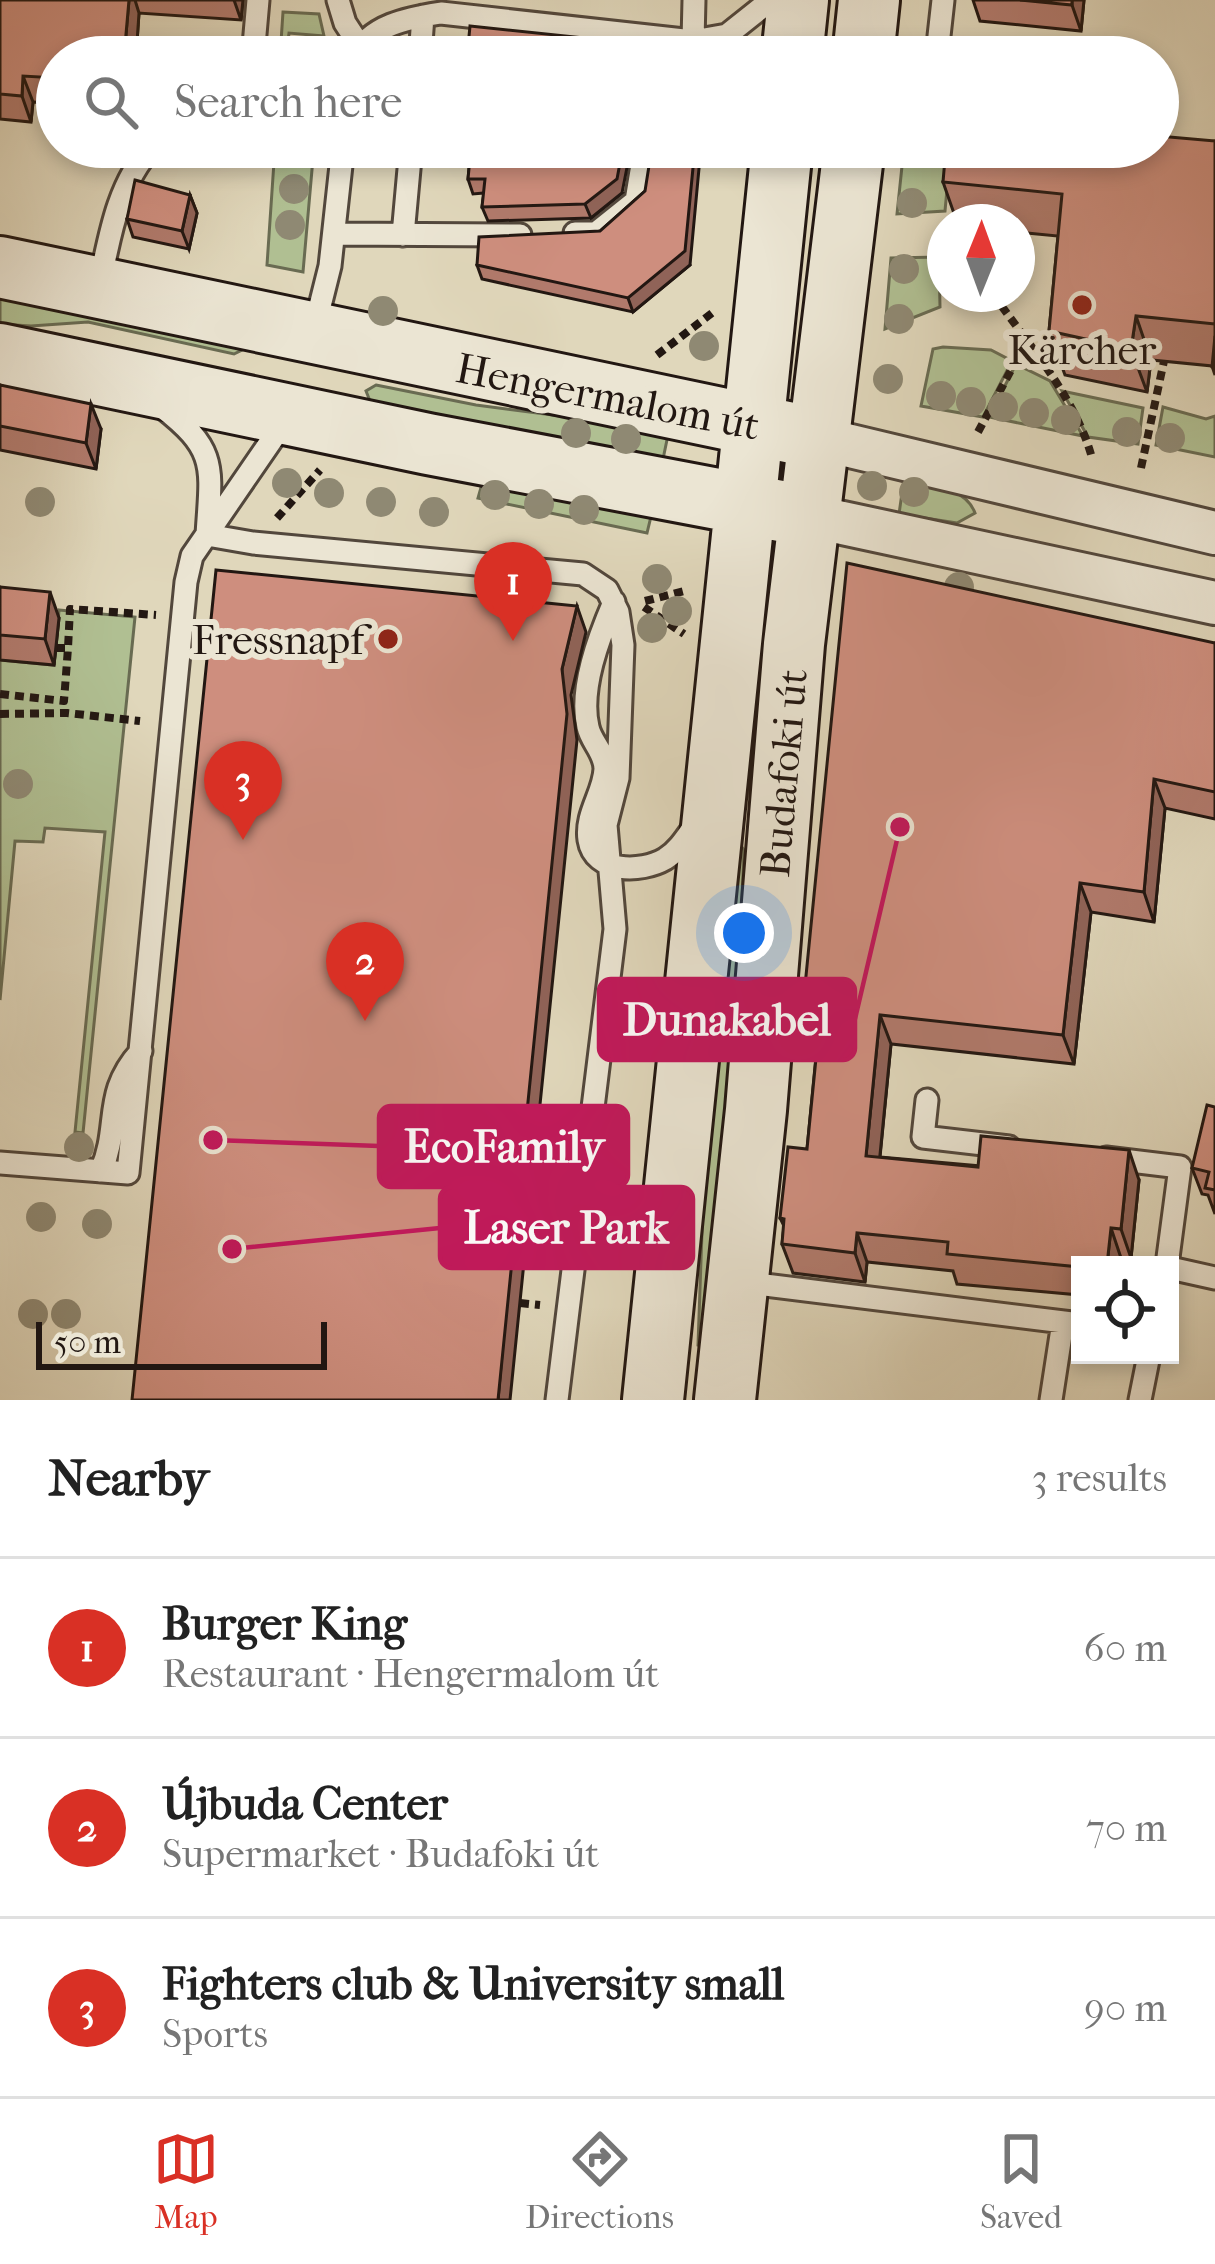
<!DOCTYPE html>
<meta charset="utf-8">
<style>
:root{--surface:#fff;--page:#f6f6f6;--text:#222;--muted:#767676;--line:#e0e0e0;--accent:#d93025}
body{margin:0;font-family:"IM FELL French Canon",serif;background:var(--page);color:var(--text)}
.controls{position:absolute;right:36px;bottom:36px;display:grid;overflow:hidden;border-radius:0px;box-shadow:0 6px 18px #0003}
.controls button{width:108px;height:108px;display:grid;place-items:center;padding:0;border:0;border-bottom:3px solid var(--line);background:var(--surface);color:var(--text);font:60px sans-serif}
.compass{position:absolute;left:927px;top:204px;width:108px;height:108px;border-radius:50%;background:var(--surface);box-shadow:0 6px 18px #0003;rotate:1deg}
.scale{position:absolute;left:36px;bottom:30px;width:291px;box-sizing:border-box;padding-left:12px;border:6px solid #221712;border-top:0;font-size:33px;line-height:42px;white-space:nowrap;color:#221712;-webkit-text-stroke:9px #ebe5d3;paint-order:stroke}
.you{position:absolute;left:744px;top:933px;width:42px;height:42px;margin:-30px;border:9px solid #fff;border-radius:50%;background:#1a73e8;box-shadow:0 0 0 18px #1a73e833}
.badge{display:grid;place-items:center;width:78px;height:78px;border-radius:50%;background:var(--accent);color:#fff;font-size:39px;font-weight:700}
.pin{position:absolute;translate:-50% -99px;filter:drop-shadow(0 3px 6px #0008)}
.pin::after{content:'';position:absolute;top:63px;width:42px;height:36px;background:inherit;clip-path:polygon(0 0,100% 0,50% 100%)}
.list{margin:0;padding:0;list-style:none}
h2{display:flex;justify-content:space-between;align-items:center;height:156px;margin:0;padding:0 48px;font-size:51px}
h2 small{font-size:39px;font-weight:400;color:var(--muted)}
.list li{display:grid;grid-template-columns:78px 1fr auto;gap:36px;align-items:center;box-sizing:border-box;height:180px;padding:0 48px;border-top:3px solid var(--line)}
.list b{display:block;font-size:45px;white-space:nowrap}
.list p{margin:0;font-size:39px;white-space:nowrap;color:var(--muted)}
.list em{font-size:39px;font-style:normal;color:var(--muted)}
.icon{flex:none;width:66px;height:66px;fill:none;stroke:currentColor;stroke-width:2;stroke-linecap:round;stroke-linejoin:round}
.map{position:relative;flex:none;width:1215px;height:1400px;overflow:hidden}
.search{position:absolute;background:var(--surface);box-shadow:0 6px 18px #0003;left:36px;right:36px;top:36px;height:132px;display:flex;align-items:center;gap:30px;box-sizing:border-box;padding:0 42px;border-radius:66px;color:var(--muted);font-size:45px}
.sheet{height:696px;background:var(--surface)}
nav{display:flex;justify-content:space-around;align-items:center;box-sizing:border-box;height:168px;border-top:3px solid var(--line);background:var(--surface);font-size:33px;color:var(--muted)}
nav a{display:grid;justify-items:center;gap:6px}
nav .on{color:var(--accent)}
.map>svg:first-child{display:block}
.green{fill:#b0bf92;stroke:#696b52;stroke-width:3}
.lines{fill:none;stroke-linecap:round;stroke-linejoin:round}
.service-casing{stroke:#52473c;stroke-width:27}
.minor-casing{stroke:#52473c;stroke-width:48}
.secondary-casing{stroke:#221712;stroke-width:66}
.path{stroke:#221712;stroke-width:8;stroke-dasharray:9 6;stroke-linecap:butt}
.service{stroke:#ebe5d3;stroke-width:21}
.minor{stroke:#ebe5d3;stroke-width:42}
.secondary{stroke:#ebe5d3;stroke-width:60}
.tree{fill:#8f8973}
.wall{fill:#b17a6c;stroke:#221712;stroke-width:3}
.shaded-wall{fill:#906358;stroke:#221712;stroke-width:3}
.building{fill:#ce8e7e;stroke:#221712;stroke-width:3}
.poi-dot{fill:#8f2418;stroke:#ebe5d3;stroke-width:4.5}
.labels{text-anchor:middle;stroke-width:12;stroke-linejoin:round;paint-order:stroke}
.poi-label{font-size:42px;fill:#221712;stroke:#ebe5d3}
.street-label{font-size:42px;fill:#221712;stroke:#ebe5d3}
.leader{fill:none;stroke:#c2185b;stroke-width:4.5}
.callout-dot{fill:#c2185b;stroke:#ebe5d3;stroke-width:4.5}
.callout{fill:#c2185b;stroke:#c2185b;stroke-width:4.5}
.callout-label{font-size:45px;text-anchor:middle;font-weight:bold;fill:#fff}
</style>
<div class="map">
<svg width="1215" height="1400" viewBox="0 0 1215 1400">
<rect width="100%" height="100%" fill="#e0d7bb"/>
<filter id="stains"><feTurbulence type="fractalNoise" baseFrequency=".00167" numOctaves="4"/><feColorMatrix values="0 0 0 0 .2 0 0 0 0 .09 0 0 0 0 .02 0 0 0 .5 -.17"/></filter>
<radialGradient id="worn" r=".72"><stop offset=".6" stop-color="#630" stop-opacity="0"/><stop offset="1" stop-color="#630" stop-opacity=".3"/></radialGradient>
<path class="green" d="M283,12L319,14L324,36L289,33L286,57H280Z
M275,147H314L303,272L267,265Z
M904,147H951L945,211L897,214Z
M939,257L940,307L885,329L891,258Z
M0,288L242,347V350L234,354L88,322L31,326L0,324Z
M943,347L991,350L1012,361L983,417L921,406L933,349Z
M1016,364L1050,381L1083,436L989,417Z
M376,385L476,405L669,430L662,464L370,401L366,391Z
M1062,391L1143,408L1138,444L1088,437Z
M1163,407L1206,419L1215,416V457L1156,445Z
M904,479C930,486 965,486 975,513L957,523L899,514Z
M482,484L654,504L647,533L478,498Z
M59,610L135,617L83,1133L75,1132L105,832L45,828L43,842L15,841L0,1000V660L54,665Z
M738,842L744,850L734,1099L709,1348L698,1345L703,1204Z"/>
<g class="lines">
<g class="service-casing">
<path id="service" d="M338,0L345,23L360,46
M939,36L943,0
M693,41L694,0
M253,57L258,0
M355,57C369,25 409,18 441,13L693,41L727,35L771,0
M420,57L423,16
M575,233H596L636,201L645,147
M334,234L520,235
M403,235L411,147
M99,287C109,240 117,184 152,147
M314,330L330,266L343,147
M162,407C219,451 211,468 207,535L253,543L583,574L607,590L618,612L623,645L618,778L606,825L615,929L557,1400
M614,602C599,637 579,689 588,727C591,742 605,752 605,769C604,793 585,814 589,840C594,873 641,873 665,859C678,851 686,838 695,825
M927,1100L923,1137L1009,1147
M1106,1158L1180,1167L1167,1265
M0,1163L128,1173L186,582L192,556L284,422
M101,1171C121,1125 102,1094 141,1051
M1170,1268L1215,1278
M741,1282L1080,1324
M1051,1400L1063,1322
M1140,1400L1149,1355"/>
</g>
<g class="minor-casing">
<path id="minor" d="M821,439L1215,533
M810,516L1215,603"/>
</g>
<g class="secondary-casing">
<path id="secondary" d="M792,57L798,0
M863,57L869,0
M0,267L792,433
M0,354L428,444L786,512
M653,1400L782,147
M725,1400L756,1110L794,644L854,147"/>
</g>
<path class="path" d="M993,294C1028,344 1076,398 1092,458
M657,355L716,310
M978,432L1026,342
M1141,468L1164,361
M277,518L320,470
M645,601L688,590
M644,607L684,634
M56,648H68L70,609L156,615
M0,694L64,701L68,648
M0,714L67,713L140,721
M520,1303L540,1305"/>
<use href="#service" class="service"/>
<use href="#minor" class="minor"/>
<use href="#secondary" class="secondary"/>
</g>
<g class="tree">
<circle cx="294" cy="189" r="15"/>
<circle cx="912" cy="203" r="15"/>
<circle cx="290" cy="225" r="15"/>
<circle cx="904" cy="269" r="15"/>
<circle cx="383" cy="311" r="15"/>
<circle cx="899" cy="319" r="15"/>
<circle cx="704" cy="346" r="15"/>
<circle cx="888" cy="379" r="15"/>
<circle cx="941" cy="396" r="15"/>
<circle cx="971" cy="402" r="15"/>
<circle cx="1003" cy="407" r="15"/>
<circle cx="1034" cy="413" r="15"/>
<circle cx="1066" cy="420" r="15"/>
<circle cx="1127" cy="432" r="15"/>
<circle cx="576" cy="433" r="15"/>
<circle cx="1170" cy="438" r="15"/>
<circle cx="626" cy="439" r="15"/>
<circle cx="287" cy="483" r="15"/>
<circle cx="872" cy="486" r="15"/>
<circle cx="914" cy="492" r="15"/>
<circle cx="329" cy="493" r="15"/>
<circle cx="495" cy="495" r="15"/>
<circle cx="40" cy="502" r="15"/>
<circle cx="381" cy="502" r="15"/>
<circle cx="539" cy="504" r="15"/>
<circle cx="584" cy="510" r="15"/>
<circle cx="434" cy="512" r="15"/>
<circle cx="657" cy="579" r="15"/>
<circle cx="959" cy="587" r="15"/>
<circle cx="677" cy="611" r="15"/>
<circle cx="652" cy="628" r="15"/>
<circle cx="18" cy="784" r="15"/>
<circle cx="79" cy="1147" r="15"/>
<circle cx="41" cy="1217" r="15"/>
<circle cx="97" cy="1224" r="15"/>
<circle cx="33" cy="1314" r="15"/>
<circle cx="66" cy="1314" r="15"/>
</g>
<path class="wall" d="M0,0H243L241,20L139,13L136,57H57V103L33,102L31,122L0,119Z
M973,0H1084L1081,31L980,21Z
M1215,141V375L1212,366L1151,360L1147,392L1065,375L1049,331L1058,236L1017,232V222H957L943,182Z
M471,147L622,193L591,218L488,221L482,207L484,193L473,194L468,179Z
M645,191L690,265L633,312L482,279L477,265L600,231Z
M190,195L197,213L189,249L133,237L127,219Z
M0,385L101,429L96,469L0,450Z
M0,587L59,618L54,665L0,660Z
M1215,643V819L1165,808L1154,922L1091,912L1074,1064L891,1044L880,1157L1139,1180L1131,1258H1121L1120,1265H1080V1295L957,1284L953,1271L867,1262L865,1282L793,1273L782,1244L784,1226L780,1218L807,1149L818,1036L813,1035L803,1006Z
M1215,1107V1214L1208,1195L1202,1194L1192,1168Z"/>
<path class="shaded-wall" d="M129,0H135L139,13L136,57H124Z
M234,0H243L241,20Z
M1072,0H1084L1081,31L1072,5Z
M604,40L609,54V57H602Z
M23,76L33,102L31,122L22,96Z
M623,147H631L622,193L591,218L585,204Z
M695,147H701L690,265L633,312L628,298Z
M190,195L197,213L189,249L182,231Z
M1136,316L1151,360L1147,392L1131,349Z
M91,404L101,429L96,469L86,443Z
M50,592L59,618L54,665L45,639Z
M577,606L586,632L571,695L577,740L510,1400H498L562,669Z
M1154,779L1165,808L1154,922L1144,892Z
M1080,883L1091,912L1074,1064L1063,1035Z
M880,1015L891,1044L877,1185L866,1156Z
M1129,1150L1139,1180L1131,1258L1121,1229Z
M1111,1228L1121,1258L1120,1265H1107Z
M857,1233L867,1262L865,1282L855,1253Z"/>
<path class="building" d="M0,0H129L124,57H57V78L23,76L22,96L0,94Z
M1020,0H1072V5Z
M470,26L604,40L602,57H467Z
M1158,136L1215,141V324L1136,316L1131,349L1049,331L1062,194L943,182L946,147H1158Z
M471,147H623L617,179L585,204L482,207L485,179H468Z
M652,147H695L685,251L628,298L477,265L479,237L600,231L645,191Z
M135,180L190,195L182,231L127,219Z
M1215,336V368L1212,367Z
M0,385L91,404L86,443L0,426Z
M847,563L1215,643V792L1154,779L1144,892L1080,883L1063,1035L880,1015L866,1156L978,1167L981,1136L1129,1150L1121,1229L1111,1228L1107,1265H1080V1267L947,1254L948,1242L857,1233L855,1253L782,1244L784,1219L780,1218L788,1147L807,1149L821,1008L803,1006Z
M216,570L577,606L562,669L567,714L498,1400H132Z
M0,587L50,592L45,639L0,635Z
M1207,1105L1215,1107V1190L1205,1188L1209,1172L1192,1168Z"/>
<g class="poi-dot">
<circle cx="1082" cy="305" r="12"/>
<circle cx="388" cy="639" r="12"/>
</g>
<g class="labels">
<g class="poi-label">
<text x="1082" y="364">Kärcher</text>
<text x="364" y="654" text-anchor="end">Fressnapf</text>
</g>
<g class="street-label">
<text transform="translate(608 396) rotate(11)" y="15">Hengermalom út</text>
<text transform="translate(783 773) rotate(-85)" y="15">Budafoki út</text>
</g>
</g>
<path class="leader" d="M900 827L855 1019M213 1140L379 1146M232 1249L440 1228"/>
<g class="callout-dot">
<circle cx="900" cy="827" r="12"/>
<circle cx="213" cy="1140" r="12"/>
<circle cx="232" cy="1249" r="12"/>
</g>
<g class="callout">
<rect x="599" y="979" width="256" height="81" rx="12"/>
<rect x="379" y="1106" width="249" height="81" rx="12"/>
<rect x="440" y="1187" width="253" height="81" rx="12"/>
</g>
<g class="callout-label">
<text x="727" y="1035">Dunakabel</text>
<text x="504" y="1162">EcoFamily</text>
<text x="566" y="1243">Laser Park</text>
</g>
<rect width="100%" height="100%" filter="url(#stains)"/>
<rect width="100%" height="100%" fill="url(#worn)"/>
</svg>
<div class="controls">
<button><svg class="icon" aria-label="locate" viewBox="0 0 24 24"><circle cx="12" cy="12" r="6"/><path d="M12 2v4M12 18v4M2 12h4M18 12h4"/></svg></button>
</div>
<svg class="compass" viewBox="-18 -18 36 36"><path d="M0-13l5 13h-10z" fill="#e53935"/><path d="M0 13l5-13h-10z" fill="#767676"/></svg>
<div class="scale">50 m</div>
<div class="you"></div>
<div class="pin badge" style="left:513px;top:641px">1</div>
<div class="pin badge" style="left:365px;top:1021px">2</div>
<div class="pin badge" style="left:243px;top:840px">3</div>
<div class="search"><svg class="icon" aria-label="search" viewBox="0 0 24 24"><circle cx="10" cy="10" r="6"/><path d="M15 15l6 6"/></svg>Search here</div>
</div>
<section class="sheet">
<h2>Nearby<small>3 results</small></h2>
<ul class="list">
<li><span class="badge">1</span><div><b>Burger King</b><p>Restaurant · Hengermalom út</p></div><em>60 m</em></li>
<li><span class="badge">2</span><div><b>Újbuda Center</b><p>Supermarket · Budafoki út</p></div><em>70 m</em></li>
<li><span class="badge">3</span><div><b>Fighters club &amp; University small</b><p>Sports</p></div><em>90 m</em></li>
</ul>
</section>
<nav>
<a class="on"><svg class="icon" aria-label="map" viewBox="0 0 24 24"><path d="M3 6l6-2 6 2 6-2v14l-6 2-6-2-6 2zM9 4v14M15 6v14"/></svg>Map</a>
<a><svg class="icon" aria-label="directions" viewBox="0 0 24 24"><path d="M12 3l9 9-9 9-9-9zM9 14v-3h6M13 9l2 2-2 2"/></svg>Directions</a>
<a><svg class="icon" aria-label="saved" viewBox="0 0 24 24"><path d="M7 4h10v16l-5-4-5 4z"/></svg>Saved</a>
</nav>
